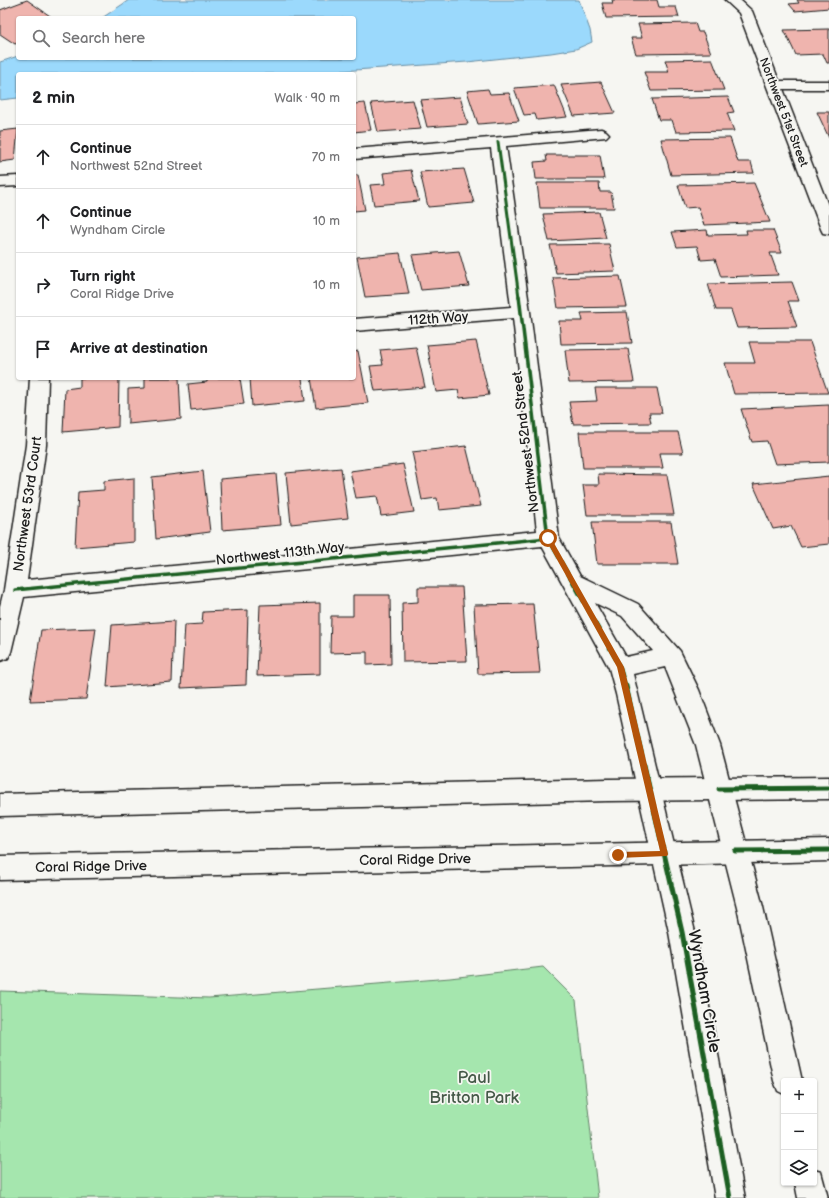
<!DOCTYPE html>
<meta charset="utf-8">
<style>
:root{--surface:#fff;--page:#f2f2f2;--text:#202124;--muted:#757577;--line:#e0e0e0}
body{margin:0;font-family:"Balsamiq Sans",sans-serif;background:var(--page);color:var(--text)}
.controls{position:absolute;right:12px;bottom:12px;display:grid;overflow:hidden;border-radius:4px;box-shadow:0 1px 3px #0004}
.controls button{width:36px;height:36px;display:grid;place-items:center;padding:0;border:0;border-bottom:1px solid var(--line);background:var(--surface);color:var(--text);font:20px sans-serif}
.stop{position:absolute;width:12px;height:12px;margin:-9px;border:3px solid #b45309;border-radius:50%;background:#fff}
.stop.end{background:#b45309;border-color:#fff;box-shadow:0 1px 4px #0008}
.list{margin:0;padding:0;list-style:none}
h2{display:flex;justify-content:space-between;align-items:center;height:52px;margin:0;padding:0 16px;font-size:17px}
h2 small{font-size:13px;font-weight:400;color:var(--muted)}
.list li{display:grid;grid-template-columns:26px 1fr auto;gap:12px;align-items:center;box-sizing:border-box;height:64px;padding:0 16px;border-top:1px solid var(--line)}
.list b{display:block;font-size:15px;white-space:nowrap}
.list p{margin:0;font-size:13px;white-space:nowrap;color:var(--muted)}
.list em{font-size:13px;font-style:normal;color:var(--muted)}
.icon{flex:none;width:22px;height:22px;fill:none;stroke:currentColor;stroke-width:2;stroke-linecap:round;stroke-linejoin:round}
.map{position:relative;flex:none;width:829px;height:1198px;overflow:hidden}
.search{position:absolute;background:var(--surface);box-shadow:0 1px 3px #0004;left:16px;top:16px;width:340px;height:44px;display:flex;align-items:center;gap:10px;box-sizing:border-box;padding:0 14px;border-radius:4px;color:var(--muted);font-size:15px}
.panel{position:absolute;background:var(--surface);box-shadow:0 1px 3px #0004;left:16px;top:72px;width:340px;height:308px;border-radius:4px}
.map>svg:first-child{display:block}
.green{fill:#a5e6ae;stroke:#608165}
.water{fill:#9bd9fc;stroke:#688da2}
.building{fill:#efb4ae;stroke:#1c1c1c}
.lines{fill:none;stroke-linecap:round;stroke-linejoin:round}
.street-casing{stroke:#1c1c1c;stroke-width:3}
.secondary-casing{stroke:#1c1c1c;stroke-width:3}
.street{fill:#f6f6f2;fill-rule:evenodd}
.secondary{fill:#f6f6f2;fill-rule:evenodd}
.cycleway-far2-casing{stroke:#f6f6f2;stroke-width:5}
.cycleway-far1-casing{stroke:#f6f6f2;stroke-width:6}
.cycleway-casing{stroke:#f6f6f2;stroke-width:8}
.cycleway-far2{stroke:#1b5e20;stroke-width:3}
.cycleway-far1{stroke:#1b5e20;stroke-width:3.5}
.cycleway{stroke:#1b5e20;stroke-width:5}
.route{fill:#b45309}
.labels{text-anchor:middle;stroke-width:3.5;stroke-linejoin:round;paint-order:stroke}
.far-street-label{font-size:12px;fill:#1c1c1c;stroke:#f6f6f2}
.street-label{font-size:14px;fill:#1c1c1c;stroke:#f6f6f2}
.near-street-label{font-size:17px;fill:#1c1c1c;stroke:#f6f6f2}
.near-park-label{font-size:17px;fill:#455948;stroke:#f6f6f2}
</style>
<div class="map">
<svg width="829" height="1198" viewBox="0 0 829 1198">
<rect width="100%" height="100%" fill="#f6f6f2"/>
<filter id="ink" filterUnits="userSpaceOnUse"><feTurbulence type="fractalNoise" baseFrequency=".025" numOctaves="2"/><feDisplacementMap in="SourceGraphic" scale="8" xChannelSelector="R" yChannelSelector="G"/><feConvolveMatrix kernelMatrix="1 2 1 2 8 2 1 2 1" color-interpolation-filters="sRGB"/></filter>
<g filter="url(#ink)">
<path class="green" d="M543,967L576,1000L598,1198H0V991L209,998L450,978Z"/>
<path class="water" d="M129,0H579L590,30L592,42L576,49L551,53L467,62L299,74H18V98L0,100V62L18,56V58H354V18H102Z"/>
<path class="building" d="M27,0L53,18H18V43L15,44L0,34V10Z
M612,0H657L659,7H676L679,17L606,18L602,3H613Z
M797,0H829V8L795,11L789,4L799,3Z
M695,23L698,32H703L711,53L636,54L631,38H642L638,24Z
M829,29V63H827L823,54L796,55L784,30Z
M712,59L724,90L651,91L644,72H669L665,60Z
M601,82L615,113L574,116L561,85Z
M554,85L567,117L537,120L535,114L524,115L514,88Z
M488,89L490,94L509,93L519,121L478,124L467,91Z
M460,97L468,124L427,127L420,100Z
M728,97L734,112L727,113L734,131L676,132L672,120H659L652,99Z
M413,100L421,129L378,132L371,103Z
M365,103L371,130L354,132V104Z
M817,112H829V138Z
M18,129L15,160L0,162V131Z
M730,138L738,162H751L754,173L671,175L661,139Z
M546,155H600L604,179H536L534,162L547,161Z
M464,169L474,203L428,207L420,172Z
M411,170L419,201L374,205L370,185L385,184L383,173Z
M354,175H358L365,210L354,211Z
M537,183H599L600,192H611L614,208H540Z
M754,183L770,222L704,225L698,207L685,208L678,185Z
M599,212L606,238L549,241L543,214Z
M707,230L708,235L747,234L746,230H773L782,253H770L778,275L721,277L715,259L701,260L697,246L677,247L672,232Z
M609,244L615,271L556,273L550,245Z
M459,251L469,286L421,290L412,255Z
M400,253L409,294L365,297L357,257Z
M620,276L627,307L558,308L553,278Z
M792,282L799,301H788L797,327L737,328L731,310H716L708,284Z
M627,312L632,343L561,344L559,321H583L581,313Z
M476,341L489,395L460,398L458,390L436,392L427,345Z
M749,342H810L828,393L734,394L725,363H755Z
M416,347L425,387L375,391L370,366L383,365L380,350Z
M628,349L634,382L569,383L565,350Z
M358,351L368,403L316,408L311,378H354V352Z
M80,378H119L118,427L63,432L65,389L80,387Z
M145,378H179L181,419L128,424V389L145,388Z
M207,378H240L244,404L191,410L188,384L207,382Z
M250,378H302L305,401L252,406Z
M595,388H657L662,413H649L651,423L573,424L569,402L597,401Z
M829,405V462L775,464L767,441L752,442L741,409Z
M579,432H678L683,453H660L663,468H583Z
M466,446L481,506L439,510L437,498L422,500L412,452Z
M403,464L414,512L381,516L377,496L356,498L350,471Z
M341,468L348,518L291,524L286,473Z
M203,471L210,532L156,539L152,477Z
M276,474L281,525L222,530L220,479Z
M598,474L667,475L674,515H587L583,485H599Z
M829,476V544L801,547L791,526L773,529L753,484Z
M134,478V542L75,547L78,492L104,490V481Z
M592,522H671L678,564H597Z
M418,587H462L467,661L403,662L402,603L418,602Z
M353,595H390L391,664L367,665V652L330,653L331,616H353Z
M320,603V674L257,676L260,605Z
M533,604L540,673L478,674L474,605Z
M248,610L246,685L181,688L185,625L202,624L203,612Z
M174,621L172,682L107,687L112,625Z
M96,628L86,699L30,701L41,630Z"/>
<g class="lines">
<g class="street-casing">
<path id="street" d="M725,0H740L752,11L779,81H829V89H783L829,208V234L823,233L821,229L739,13Z
M601,129L606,131L609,134L606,137L506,146L530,312L559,538L580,576L638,604L680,651L699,690L720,745L763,907L802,1081H784V1094L778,1091L774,1081L737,907L696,745L665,667L633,674L695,932L745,1198H715L669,932L616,694L609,668L542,546L24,597L11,652L8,658L0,661V606L4,590L26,445L30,378H48L46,445L27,580L537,531L513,318L354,331V319L511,307L491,148L354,159V149ZM595,603L622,616L653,651L626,657Z
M18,176V186L0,187V177Z
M814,1170L821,1172L828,1198H798L795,1183H814Z"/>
</g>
<g class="secondary-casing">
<path id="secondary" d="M829,777V799L608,801L0,816V794L608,779Z
M829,839V861L0,880V856Z"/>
</g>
<use href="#street" class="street"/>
<use href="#secondary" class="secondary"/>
<g class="cycleway-far2-casing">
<path id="cycleway-far2" d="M498,142L519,297"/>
</g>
<g class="cycleway-far1-casing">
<path id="cycleway-far1" d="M519,296L548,538L620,667L626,687
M15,590L548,538"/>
</g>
<g class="cycleway-casing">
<path id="cycleway" d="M626,686L682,932L730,1198
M719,789L829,788
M735,851L829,850"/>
</g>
<use href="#cycleway-far2" class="cycleway-far2"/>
<use href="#cycleway-far1" class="cycleway-far1"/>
<use href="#cycleway" class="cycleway"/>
</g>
</g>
<path class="route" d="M545,536H550L624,667L668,854L667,856L618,858L615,855L618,852L660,851L617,667L545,538Z"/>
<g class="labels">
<g class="far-street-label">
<text transform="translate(784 112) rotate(69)" y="4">Northwest 51st Street</text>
</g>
<g class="street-label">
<text transform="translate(438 318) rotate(-4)" y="5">112th Way</text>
<text transform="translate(525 442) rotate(-97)" y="5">Northwest 52nd Street</text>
<text transform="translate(27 504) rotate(-82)" y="5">Northwest 53rd Court</text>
<text transform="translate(280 553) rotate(-6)" y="5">Northwest 113th Way</text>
<text transform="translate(415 859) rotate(-1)" y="5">Coral Ridge Drive</text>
<text transform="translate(91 866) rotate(-1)" y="5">Coral Ridge Drive</text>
</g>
<g class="near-street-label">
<text transform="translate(705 991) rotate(80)" y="6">Wyndham Circle</text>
</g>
<g class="near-park-label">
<text x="474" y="1083">Paul<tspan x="474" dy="20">Britton Park</tspan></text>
</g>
</g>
</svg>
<div class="controls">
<button>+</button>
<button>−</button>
<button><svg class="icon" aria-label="layers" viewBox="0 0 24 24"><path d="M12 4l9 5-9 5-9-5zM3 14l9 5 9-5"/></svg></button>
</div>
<div class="stop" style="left:548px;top:538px"></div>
<div class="stop end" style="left:618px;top:855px"></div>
<div class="search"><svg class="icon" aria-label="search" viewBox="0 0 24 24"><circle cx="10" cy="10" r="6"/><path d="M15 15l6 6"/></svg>Search here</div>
<section class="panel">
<h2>2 min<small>Walk · 90 m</small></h2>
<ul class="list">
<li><svg class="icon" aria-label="ahead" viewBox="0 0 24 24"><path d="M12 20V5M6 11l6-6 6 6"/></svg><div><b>Continue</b><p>Northwest 52nd Street</p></div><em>70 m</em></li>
<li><svg class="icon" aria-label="ahead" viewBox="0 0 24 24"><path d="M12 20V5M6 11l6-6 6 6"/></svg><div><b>Continue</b><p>Wyndham Circle</p></div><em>10 m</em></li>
<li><svg class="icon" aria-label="right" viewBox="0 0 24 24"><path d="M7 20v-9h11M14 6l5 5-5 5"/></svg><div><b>Turn right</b><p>Coral Ridge Drive</p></div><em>10 m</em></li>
<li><svg class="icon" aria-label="arrive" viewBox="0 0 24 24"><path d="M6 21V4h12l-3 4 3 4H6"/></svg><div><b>Arrive at destination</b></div></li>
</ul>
</section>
</div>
